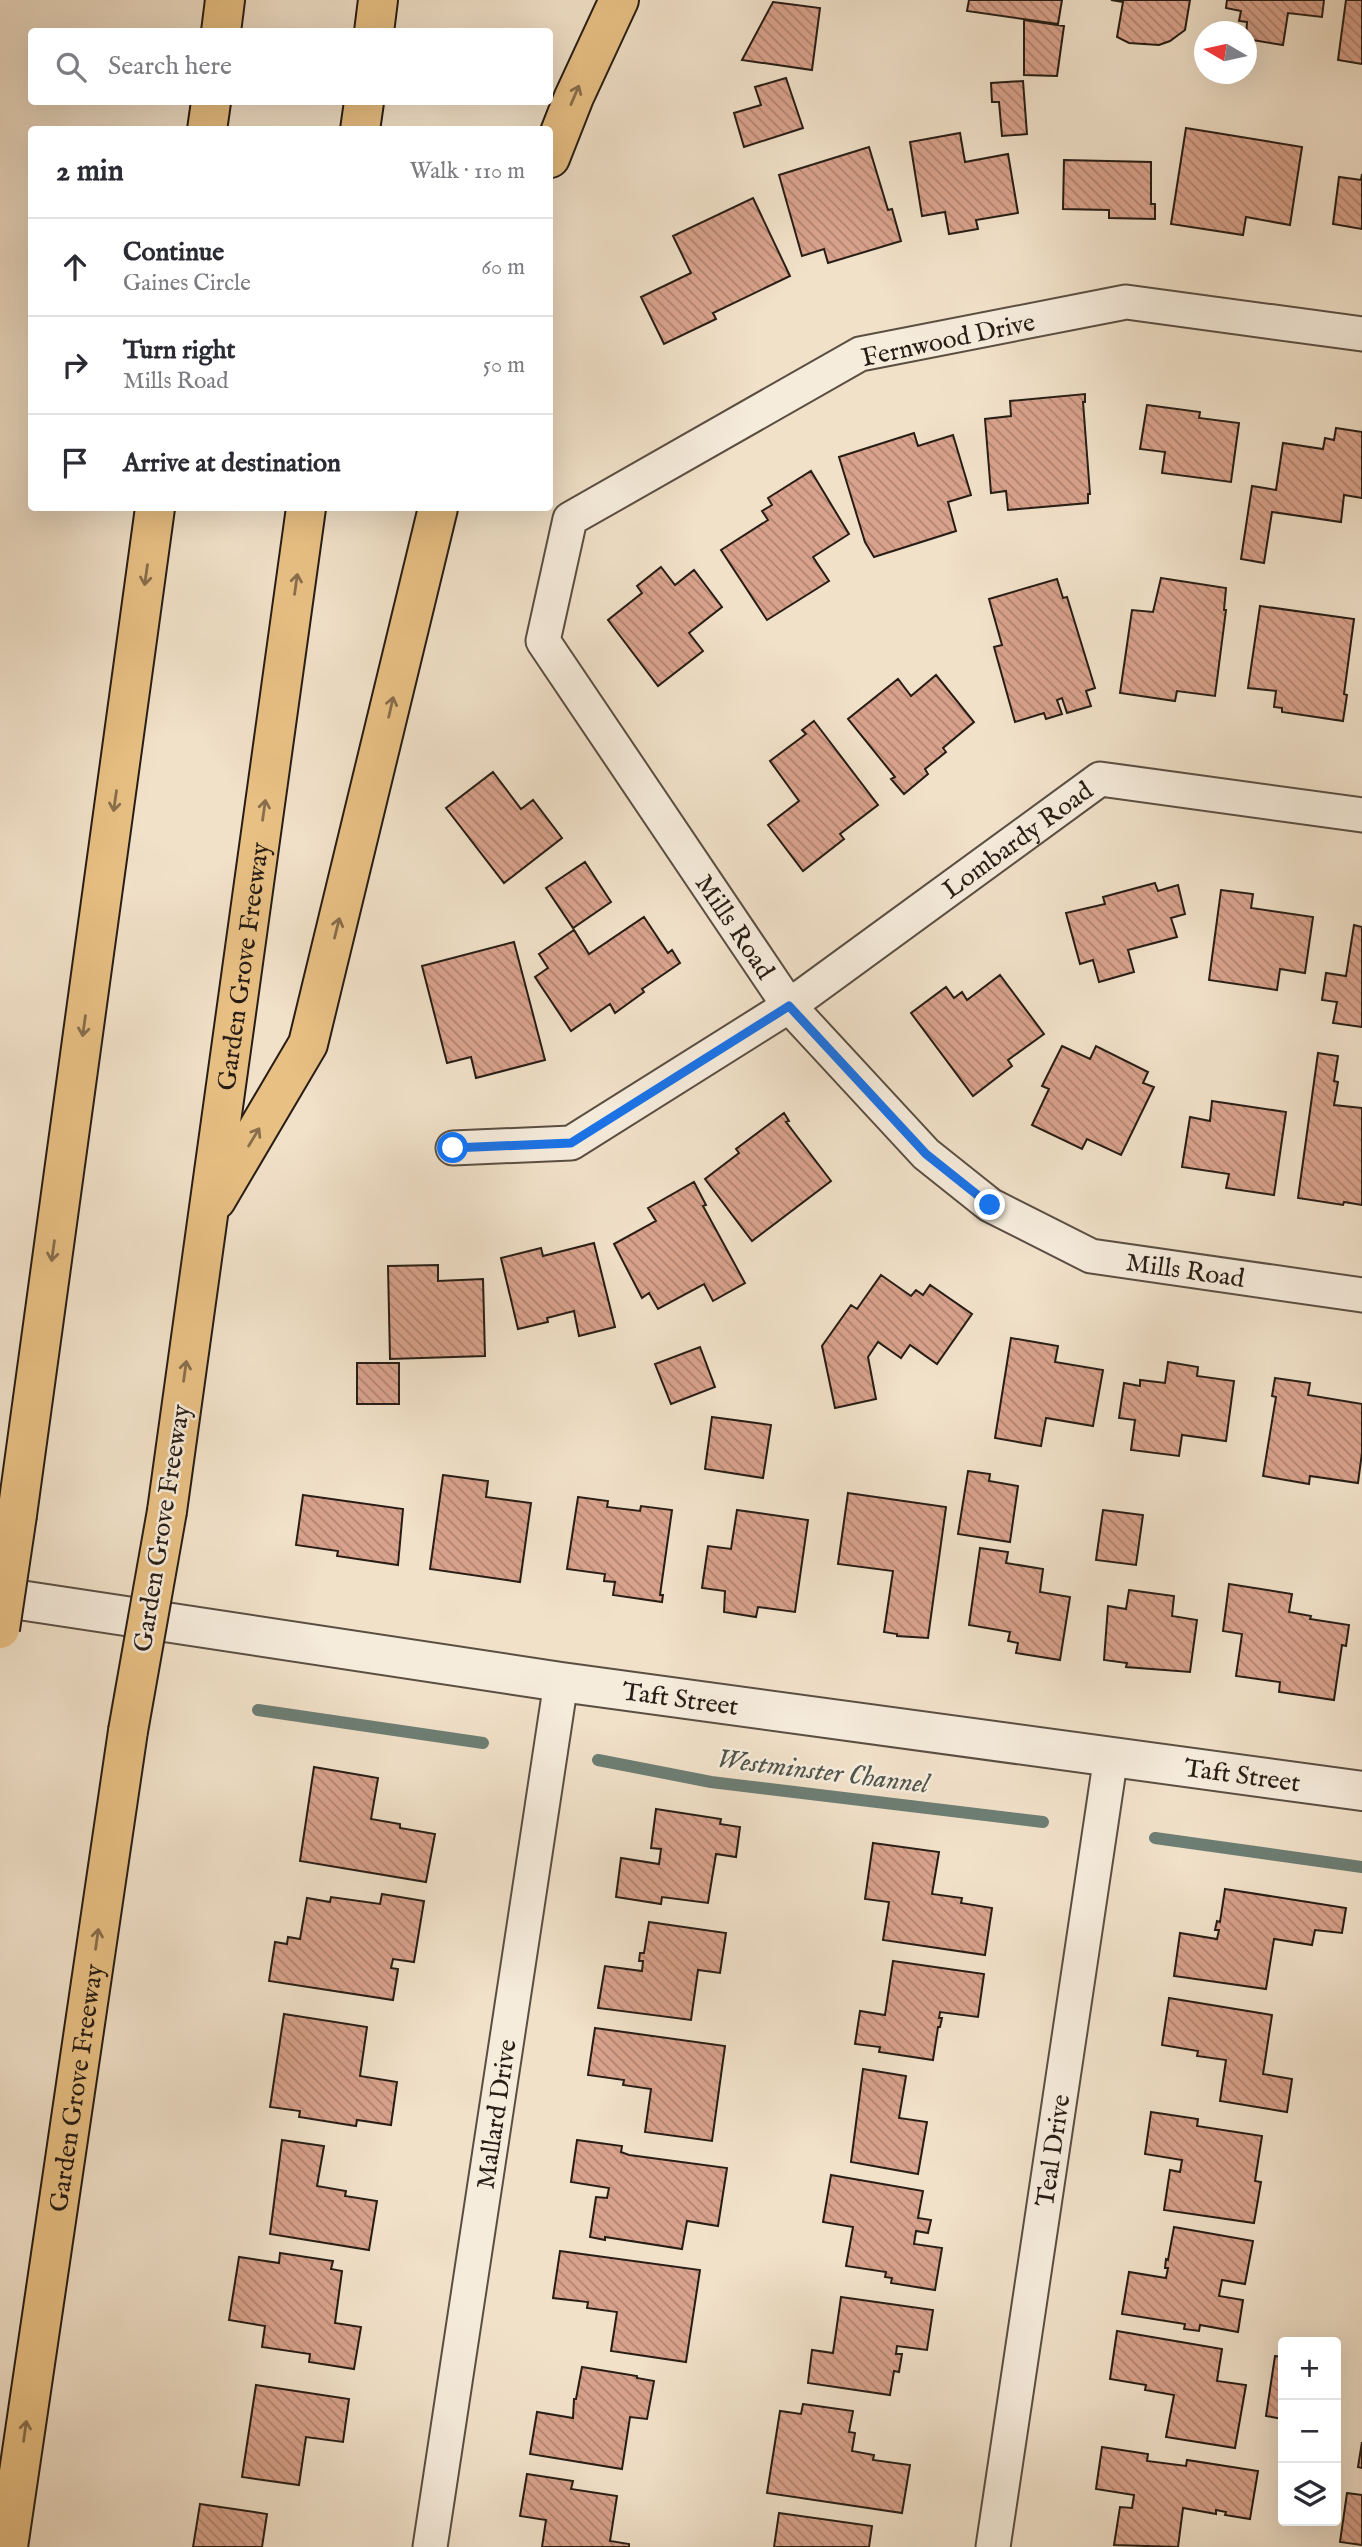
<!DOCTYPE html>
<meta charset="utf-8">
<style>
:root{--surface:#fff;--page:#f2f2f3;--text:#2b2b33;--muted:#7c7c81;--line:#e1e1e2}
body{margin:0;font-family:"IM FELL English",serif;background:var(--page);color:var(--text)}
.controls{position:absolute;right:21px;bottom:21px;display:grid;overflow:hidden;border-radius:7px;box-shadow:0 7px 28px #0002}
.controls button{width:63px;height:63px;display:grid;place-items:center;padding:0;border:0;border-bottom:2px solid var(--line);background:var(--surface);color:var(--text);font:35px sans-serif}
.compass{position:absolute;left:1194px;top:21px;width:63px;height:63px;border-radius:50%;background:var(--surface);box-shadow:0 7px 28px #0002;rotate:279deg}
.stop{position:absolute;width:21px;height:21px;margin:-16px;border:5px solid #1a73e8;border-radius:50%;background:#fff}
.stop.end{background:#1a73e8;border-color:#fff;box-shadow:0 2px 7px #0008}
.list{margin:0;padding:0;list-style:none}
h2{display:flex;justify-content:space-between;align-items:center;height:91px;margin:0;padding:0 28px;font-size:30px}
h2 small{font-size:23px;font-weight:400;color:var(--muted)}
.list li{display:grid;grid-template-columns:46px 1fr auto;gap:21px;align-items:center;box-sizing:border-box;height:98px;padding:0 28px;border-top:2px solid var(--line)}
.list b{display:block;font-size:26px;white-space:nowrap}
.list p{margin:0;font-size:23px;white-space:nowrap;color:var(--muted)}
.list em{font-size:23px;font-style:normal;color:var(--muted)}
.icon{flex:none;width:38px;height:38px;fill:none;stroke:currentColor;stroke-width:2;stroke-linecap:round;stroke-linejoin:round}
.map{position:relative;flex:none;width:1362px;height:2547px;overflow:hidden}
.search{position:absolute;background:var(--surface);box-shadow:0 7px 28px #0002;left:28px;top:28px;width:525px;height:77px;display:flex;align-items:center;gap:18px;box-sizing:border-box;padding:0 24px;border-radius:7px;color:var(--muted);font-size:26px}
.panel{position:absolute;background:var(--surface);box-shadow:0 7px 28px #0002;left:28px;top:126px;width:525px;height:385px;border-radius:7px}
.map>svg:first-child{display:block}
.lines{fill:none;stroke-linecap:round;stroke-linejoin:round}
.stream{stroke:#6d7e74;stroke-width:12}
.building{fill:url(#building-back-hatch);stroke:#271d15;stroke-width:2}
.minor-casing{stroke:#5a4e42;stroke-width:37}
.tertiary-casing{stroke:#5a4e42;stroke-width:42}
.motorway-casing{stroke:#271d15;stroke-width:42}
.minor{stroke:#f6ecdc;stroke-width:33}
.tertiary{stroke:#f6ecdc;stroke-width:38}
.motorway{stroke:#e8c084;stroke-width:38}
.motorway-bridge-casing{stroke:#271d15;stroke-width:42;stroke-linecap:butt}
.motorway-bridge{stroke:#e8c084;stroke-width:38}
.oneway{stroke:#886e4c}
.route{stroke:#1a73e8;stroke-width:9}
.labels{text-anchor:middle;stroke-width:5;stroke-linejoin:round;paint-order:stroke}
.street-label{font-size:26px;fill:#271d15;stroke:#f6ecdc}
.water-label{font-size:28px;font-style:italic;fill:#50554d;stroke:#f6ecdc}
</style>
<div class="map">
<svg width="1362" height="2547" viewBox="0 0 1362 2547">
<defs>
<pattern id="building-back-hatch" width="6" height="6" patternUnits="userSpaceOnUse" patternTransform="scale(1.75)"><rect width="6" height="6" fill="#d9a28c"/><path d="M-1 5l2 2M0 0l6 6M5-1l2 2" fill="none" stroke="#b08371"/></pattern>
</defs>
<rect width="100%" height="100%" fill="#f1e1c9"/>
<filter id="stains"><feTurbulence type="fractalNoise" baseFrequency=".00286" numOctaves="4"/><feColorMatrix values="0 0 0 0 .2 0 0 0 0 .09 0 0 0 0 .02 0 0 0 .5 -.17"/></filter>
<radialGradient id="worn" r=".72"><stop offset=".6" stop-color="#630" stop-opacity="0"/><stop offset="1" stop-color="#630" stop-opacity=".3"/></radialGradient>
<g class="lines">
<path class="stream" d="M258,1710L483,1743
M598,1760L711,1782L1043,1822
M1155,1838L1362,1867"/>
</g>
<path class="building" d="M969,0H1062L1058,24L967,11Z
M1111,0H1190L1185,30L1170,41L1159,45L1129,43L1117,37L1123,2Z
M1227,0H1324L1322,17L1288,13L1283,45L1246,39L1247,22L1239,21L1241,11L1226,8Z
M1346,0H1362V64L1338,60Z
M773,2L820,8L812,70L742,60Z
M1024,20L1064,26L1057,76L1024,75Z
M786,78L803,128L744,147L734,113L761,105L755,87Z
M1023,81L1027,134L1002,136L999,102H992L991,83Z
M1186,128L1302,147L1290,225L1246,217L1243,235L1171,224Z
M960,133L965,162L1008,154L1018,213L976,220L978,229L949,234L945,212L922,216L910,142Z
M869,147L888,210L892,209L901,241L828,263L824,249L802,256L779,175Z
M1064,160L1151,162V204H1155V219L1109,218V210L1063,209Z
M1362,174V229L1333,224L1339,177L1361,180Z
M753,198L790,276L713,313L716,319L664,344L641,297L691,273L673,236Z
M1085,394V402H1083L1090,494H1088V503L1008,510L1006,491L991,493L985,419L1011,416L1010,401Z
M1147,405L1200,412L1199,418L1239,423L1231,482L1162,473L1165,452L1140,449Z
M1336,428L1362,432V498L1344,495L1341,522L1272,512L1264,563L1241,559L1252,486L1276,490L1283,443L1323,449L1325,438L1334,440Z
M914,433L918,446L953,435L971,495L948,502L956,531L874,557L865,542L839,457Z
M811,471L849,534L813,557L829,581L767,620L721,550L768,520L762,511L772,505L768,498Z
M661,567L675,585L694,570L722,607L689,633L703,651L658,686L608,620L642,593L637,586Z
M1161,578L1226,588L1224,610H1226L1215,696L1177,691L1175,701L1120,693L1132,610L1153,612Z
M1057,579L1063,598L1067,597L1095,688L1086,691L1091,706L1067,713L1062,698L1057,700L1062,714L1046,719L1044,713L1015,722L994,647L1002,645L989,599Z
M1260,606L1354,619L1344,694L1347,695L1343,721L1282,712V708L1274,707L1276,691L1248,688Z
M936,675L974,722L943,748L946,752L925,769L928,774L904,794L891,779L895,777L848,719L898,679L911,696Z
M814,721L878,805L840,834L844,839L803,871L768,825L799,801L770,761L806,734L802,730Z
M493,772L521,809L533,800L562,838L504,883L446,808Z
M585,862L611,902L573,928L546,888Z
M1155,883L1158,891L1178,885L1185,914L1171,918L1177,937L1128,950L1134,972L1099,982L1093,960L1080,964L1066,913L1105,904L1103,897Z
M1221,890L1253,894L1251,908L1313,917L1305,973L1280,969L1277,990L1209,980Z
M644,917L668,953L672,950L680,963L642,989L644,992L615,1013L610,1004L571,1031L535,977L548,968L539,954L574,930L589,954Z
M1354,925L1362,927V1027L1333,1023L1337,1002L1322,1000L1326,973L1346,976Z
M514,942L545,1060L476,1078L471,1057L447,1063L422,966Z
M1000,975L1044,1034L1008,1060L1012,1066L973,1096L911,1013L946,987L954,998L962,992L967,1000Z
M1062,1046L1090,1059L1096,1046L1148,1072L1143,1083L1154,1087L1121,1155L1087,1139L1082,1149L1032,1125L1049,1089L1042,1086Z
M1318,1053L1338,1056L1334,1081L1338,1082L1334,1105L1362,1108V1205L1344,1202L1343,1205L1298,1198Z
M1212,1101L1286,1112L1274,1195L1226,1188L1229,1174L1182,1167L1190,1117L1210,1121Z
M784,1113L789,1121L786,1122L831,1181L752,1241L705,1179L739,1153L736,1149Z
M694,1182L706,1205L703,1206L745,1283L713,1301L704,1284L658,1309L649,1293L642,1298L614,1244L656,1221L648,1208Z
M594,1243L615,1327L579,1336L574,1311L547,1318L548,1322L518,1329L501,1258L541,1248L543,1256Z
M438,1265V1281L483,1279L485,1356L390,1359L388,1266Z
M881,1275L911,1296L916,1290L923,1295L930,1285L972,1314L937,1364L910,1345L901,1358L878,1342L868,1357L876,1399L835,1408L822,1346L851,1305L857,1309Z
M1011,1338L1058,1346L1055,1362L1103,1370L1093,1426L1046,1418L1041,1446L995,1438Z
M700,1347L715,1387L671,1404L655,1364Z
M1168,1362L1198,1367L1197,1376L1234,1381L1226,1441L1182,1435L1179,1456L1131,1450L1135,1420L1119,1418L1124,1383L1140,1386V1380L1165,1383Z
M357,1363H399V1404H357Z
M1275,1378L1310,1383L1308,1395L1362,1404V1453L1358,1483L1310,1476L1309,1484L1263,1476L1276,1397L1272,1396Z
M712,1417L771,1425L763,1478L705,1469Z
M968,1471L990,1474L989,1481L1018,1486L1010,1542L958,1534Z
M443,1475L488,1481L486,1497L531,1503L520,1582L430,1569Z
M848,1493L946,1507L928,1638L897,1636V1634L884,1632L893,1571L838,1564Z
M303,1495L403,1509L398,1565L337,1556L338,1551L296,1545Z
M578,1497L608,1501L607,1507L640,1511L641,1506L672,1510L660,1595H663L662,1602L613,1595L615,1582L604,1581L605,1574L567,1569Z
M737,1510L808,1520L795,1612L758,1607L756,1617L724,1612L725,1591L702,1588L708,1546L731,1549Z
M1103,1510L1143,1515L1136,1565L1096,1560Z
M980,1548L1008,1552L1006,1563L1043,1569L1040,1592L1070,1597L1060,1660L1016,1653L1018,1643L1008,1641L1010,1632L969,1625Z
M1229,1584L1292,1594L1289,1612L1311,1616L1310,1619L1349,1625L1346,1646L1342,1645L1334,1700L1279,1692L1280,1682L1236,1676L1242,1634L1223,1631Z
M1129,1590L1174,1596L1172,1616L1197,1620L1190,1672L1126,1667L1127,1663L1104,1660L1108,1606L1126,1609Z
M314,1767L378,1778L371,1819L400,1824V1828L435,1834L426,1882L300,1861Z
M656,1809L721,1819L720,1824L740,1827L736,1857L716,1854L708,1903L662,1897L661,1904L616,1897L621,1858L659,1864L661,1849L651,1848Z
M873,1843L939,1852L932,1894L962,1898L961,1903L992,1908L985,1955L883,1940L889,1902L865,1899Z
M1225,1889L1346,1908L1342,1933L1315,1930L1312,1945L1274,1939L1266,1989L1174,1976L1180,1933L1217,1939L1219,1930H1215L1217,1921L1220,1922Z
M382,1894L424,1901L414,1962L393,1959L391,1968L398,1969L393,2000L269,1981L275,1942L287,1944L288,1937L300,1939L307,1898L330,1902L331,1897L380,1904Z
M649,1922L726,1933L720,1973L698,1970L691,2020L598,2008L605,1966L642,1971L643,1961H639L640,1953H644Z
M893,1961L984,1974L978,2017L940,2012L939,2018H942L940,2027H938L933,2060L879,2052L880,2047L855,2044L860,2011L885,2015Z
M1169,1998L1272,2015L1263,2074L1292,2079L1287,2112L1220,2101L1226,2060L1197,2056L1198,2051L1162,2045Z
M284,2014L367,2027L360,2076L397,2082L391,2125L357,2120L356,2126L299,2117L300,2111L270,2107Z
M595,2028L725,2046L712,2141L645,2132L651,2089L623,2085L624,2080L588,2075Z
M863,2069L906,2076L899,2118L927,2122L918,2174L851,2162Z
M1151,2112L1198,2119L1197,2126L1262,2136L1255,2181L1261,2182L1254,2223L1164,2210L1170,2170L1180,2172L1182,2160L1145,2154Z
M282,2140L324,2146L317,2186L346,2191L345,2196L377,2201L369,2250L270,2234Z
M577,2140L622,2146L621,2152L629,2155L727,2168L718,2226L687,2221L682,2249L605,2237V2240L590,2237L596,2197L607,2198L609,2188L571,2182Z
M831,2175L923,2191L918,2218L931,2220L928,2233L916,2231L914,2244L942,2248L935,2290L891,2283L892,2278L885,2277L886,2272L846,2266L853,2227L823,2222Z
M1174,2227L1253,2241L1245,2284L1222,2280L1219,2296L1243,2300L1238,2332L1200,2325L1199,2331L1184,2329L1185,2324L1122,2314L1129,2272L1166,2278L1168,2268H1165L1166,2259L1168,2260Z
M560,2251L700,2270L686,2362L611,2351L617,2312L587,2308L588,2302L553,2298Z
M280,2253L333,2261L331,2269L342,2271L335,2323L361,2327L354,2369L309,2362L310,2354L262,2347L265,2326L229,2320L239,2257L279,2263Z
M841,2297L933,2310L927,2350L897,2346L896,2354H902L899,2372L894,2371L890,2395L808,2383L812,2350L833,2353Z
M1117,2331L1222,2349L1217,2381L1246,2385L1235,2448L1166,2437L1174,2395L1145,2390L1146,2385L1110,2379Z
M1275,2356L1283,2357V2419L1266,2416Z
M582,2367L637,2376V2378L654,2381L647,2419L630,2417L622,2469L530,2454L537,2412L573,2418L574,2399H576Z
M256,2385L349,2399L343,2442L306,2437L299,2485L242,2477Z
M803,2404L853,2411L849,2432L855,2433L852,2451L874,2455L873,2460L910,2465L902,2513L767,2493L780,2411L801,2414Z
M1362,2442V2468L1358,2467Z
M1102,2447L1148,2454L1147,2461L1186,2466L1187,2460L1258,2471L1250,2519L1225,2515L1226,2512L1216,2510V2514L1183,2508L1178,2547L1114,2545L1120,2507L1132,2508L1134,2495L1096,2489Z
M527,2474L573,2481L571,2489L617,2496L610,2541L629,2544V2547H542L546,2520L520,2516Z
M1347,2493L1362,2495V2545L1340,2542Z
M200,2504L267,2514L262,2547H193Z
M779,2513L872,2526L869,2547H774Z"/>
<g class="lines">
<g class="minor-casing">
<g id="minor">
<path id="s1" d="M1362,334L1126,302L860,354L570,519L543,641L789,1006L926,1154L990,1205L1091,1256L1362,1295"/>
<path id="s2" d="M453,1148L571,1143L789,1006L1100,779L1362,815"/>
<path id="s3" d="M430,2547L561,1682"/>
<path id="s4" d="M993,2547L1111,1756"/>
</g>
</g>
<g class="tertiary-casing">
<g id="tertiary">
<path id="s5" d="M0,1597L561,1682L1362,1791"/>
</g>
</g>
<g class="motorway-casing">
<g id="motorway">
<path d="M221,32L225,0"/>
<path d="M374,32L378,0"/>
<path d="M207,130L211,102"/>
<path d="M360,130L364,102"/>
<path d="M550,158L574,97L619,0"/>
<path d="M216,1200L308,1044L438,508"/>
<path id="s6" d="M167,1511L306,508"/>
<path d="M17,1515L155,508"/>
<path id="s7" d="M8,2547L128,1731"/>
</g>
</g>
<use href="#minor" class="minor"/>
<use href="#tertiary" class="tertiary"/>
<use href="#motorway" class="motorway"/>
<g class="motorway-bridge-casing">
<path id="motorway-bridge" d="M0,1629L17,1515
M128,1731L167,1511"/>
</g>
<use href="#motorway-bridge" class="motorway-bridge"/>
</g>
<defs><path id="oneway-shaft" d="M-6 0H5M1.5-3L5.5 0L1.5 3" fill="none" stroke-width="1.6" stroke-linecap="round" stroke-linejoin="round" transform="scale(1.75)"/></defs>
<g class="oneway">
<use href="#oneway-shaft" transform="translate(575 95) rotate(-67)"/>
<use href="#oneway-shaft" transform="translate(146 575) rotate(98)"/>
<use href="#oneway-shaft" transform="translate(296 584) rotate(-82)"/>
<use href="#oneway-shaft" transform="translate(391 707) rotate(-77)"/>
<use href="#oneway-shaft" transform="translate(115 801) rotate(98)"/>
<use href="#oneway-shaft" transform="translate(264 810) rotate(-82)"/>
<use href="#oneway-shaft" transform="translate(337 928) rotate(-76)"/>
<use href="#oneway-shaft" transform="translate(84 1026) rotate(98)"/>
<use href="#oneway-shaft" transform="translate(254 1137) rotate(-59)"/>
<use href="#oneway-shaft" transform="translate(53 1251) rotate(98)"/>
<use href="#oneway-shaft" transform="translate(185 1371) rotate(-82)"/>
<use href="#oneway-shaft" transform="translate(97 1939) rotate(-82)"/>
<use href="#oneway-shaft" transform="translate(25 2431) rotate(-82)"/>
</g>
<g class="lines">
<path class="route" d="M453,1148L571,1143L789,1006L926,1154L990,1205"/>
</g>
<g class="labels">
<g class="street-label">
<text transform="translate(948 339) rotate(-12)" y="9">Fernwood Drive</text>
<text dy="9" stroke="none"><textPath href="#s2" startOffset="658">Lombardy Road</textPath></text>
<text dy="9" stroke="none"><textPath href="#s1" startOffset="1312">Mills Road</textPath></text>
<text dy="9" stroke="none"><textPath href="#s6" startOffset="550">Garden Grove Freeway</textPath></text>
<text dy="9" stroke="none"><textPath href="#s1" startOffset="1900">Mills Road</textPath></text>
<text transform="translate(161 1528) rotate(-81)" y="9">Garden Grove Freeway</text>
<text dy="9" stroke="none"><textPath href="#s5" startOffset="688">Taft Street</textPath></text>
<text dy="9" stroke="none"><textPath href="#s5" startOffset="1255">Taft Street</textPath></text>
<text dy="9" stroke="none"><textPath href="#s7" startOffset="464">Garden Grove Freeway</textPath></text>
<text dy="9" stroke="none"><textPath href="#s3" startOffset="438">Mallard Drive</textPath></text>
<text dy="9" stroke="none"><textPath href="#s4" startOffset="401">Teal Drive</textPath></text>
</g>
<g class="water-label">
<text transform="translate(823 1770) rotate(7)" y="10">Westminster Channel</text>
</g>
</g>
<rect width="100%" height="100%" filter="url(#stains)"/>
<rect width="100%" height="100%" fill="url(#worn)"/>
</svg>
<div class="controls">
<button>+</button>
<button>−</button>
<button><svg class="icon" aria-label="layers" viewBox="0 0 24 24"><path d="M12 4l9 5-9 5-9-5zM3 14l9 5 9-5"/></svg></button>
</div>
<svg class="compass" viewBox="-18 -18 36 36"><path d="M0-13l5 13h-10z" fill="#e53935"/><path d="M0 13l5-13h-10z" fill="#7c7c81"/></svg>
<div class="stop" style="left:453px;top:1148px"></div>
<div class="stop end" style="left:990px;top:1205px"></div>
<div class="search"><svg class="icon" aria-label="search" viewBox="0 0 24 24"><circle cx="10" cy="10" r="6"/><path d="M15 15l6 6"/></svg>Search here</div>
<section class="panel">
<h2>2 min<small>Walk · 110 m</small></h2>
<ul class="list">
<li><svg class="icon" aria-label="ahead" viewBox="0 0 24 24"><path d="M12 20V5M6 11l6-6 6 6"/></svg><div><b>Continue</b><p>Gaines Circle</p></div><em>60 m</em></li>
<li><svg class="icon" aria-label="right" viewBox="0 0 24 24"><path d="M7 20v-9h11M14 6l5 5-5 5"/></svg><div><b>Turn right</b><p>Mills Road</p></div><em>50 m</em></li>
<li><svg class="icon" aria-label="arrive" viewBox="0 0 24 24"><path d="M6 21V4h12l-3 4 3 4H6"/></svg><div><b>Arrive at destination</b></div></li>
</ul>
</section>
</div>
